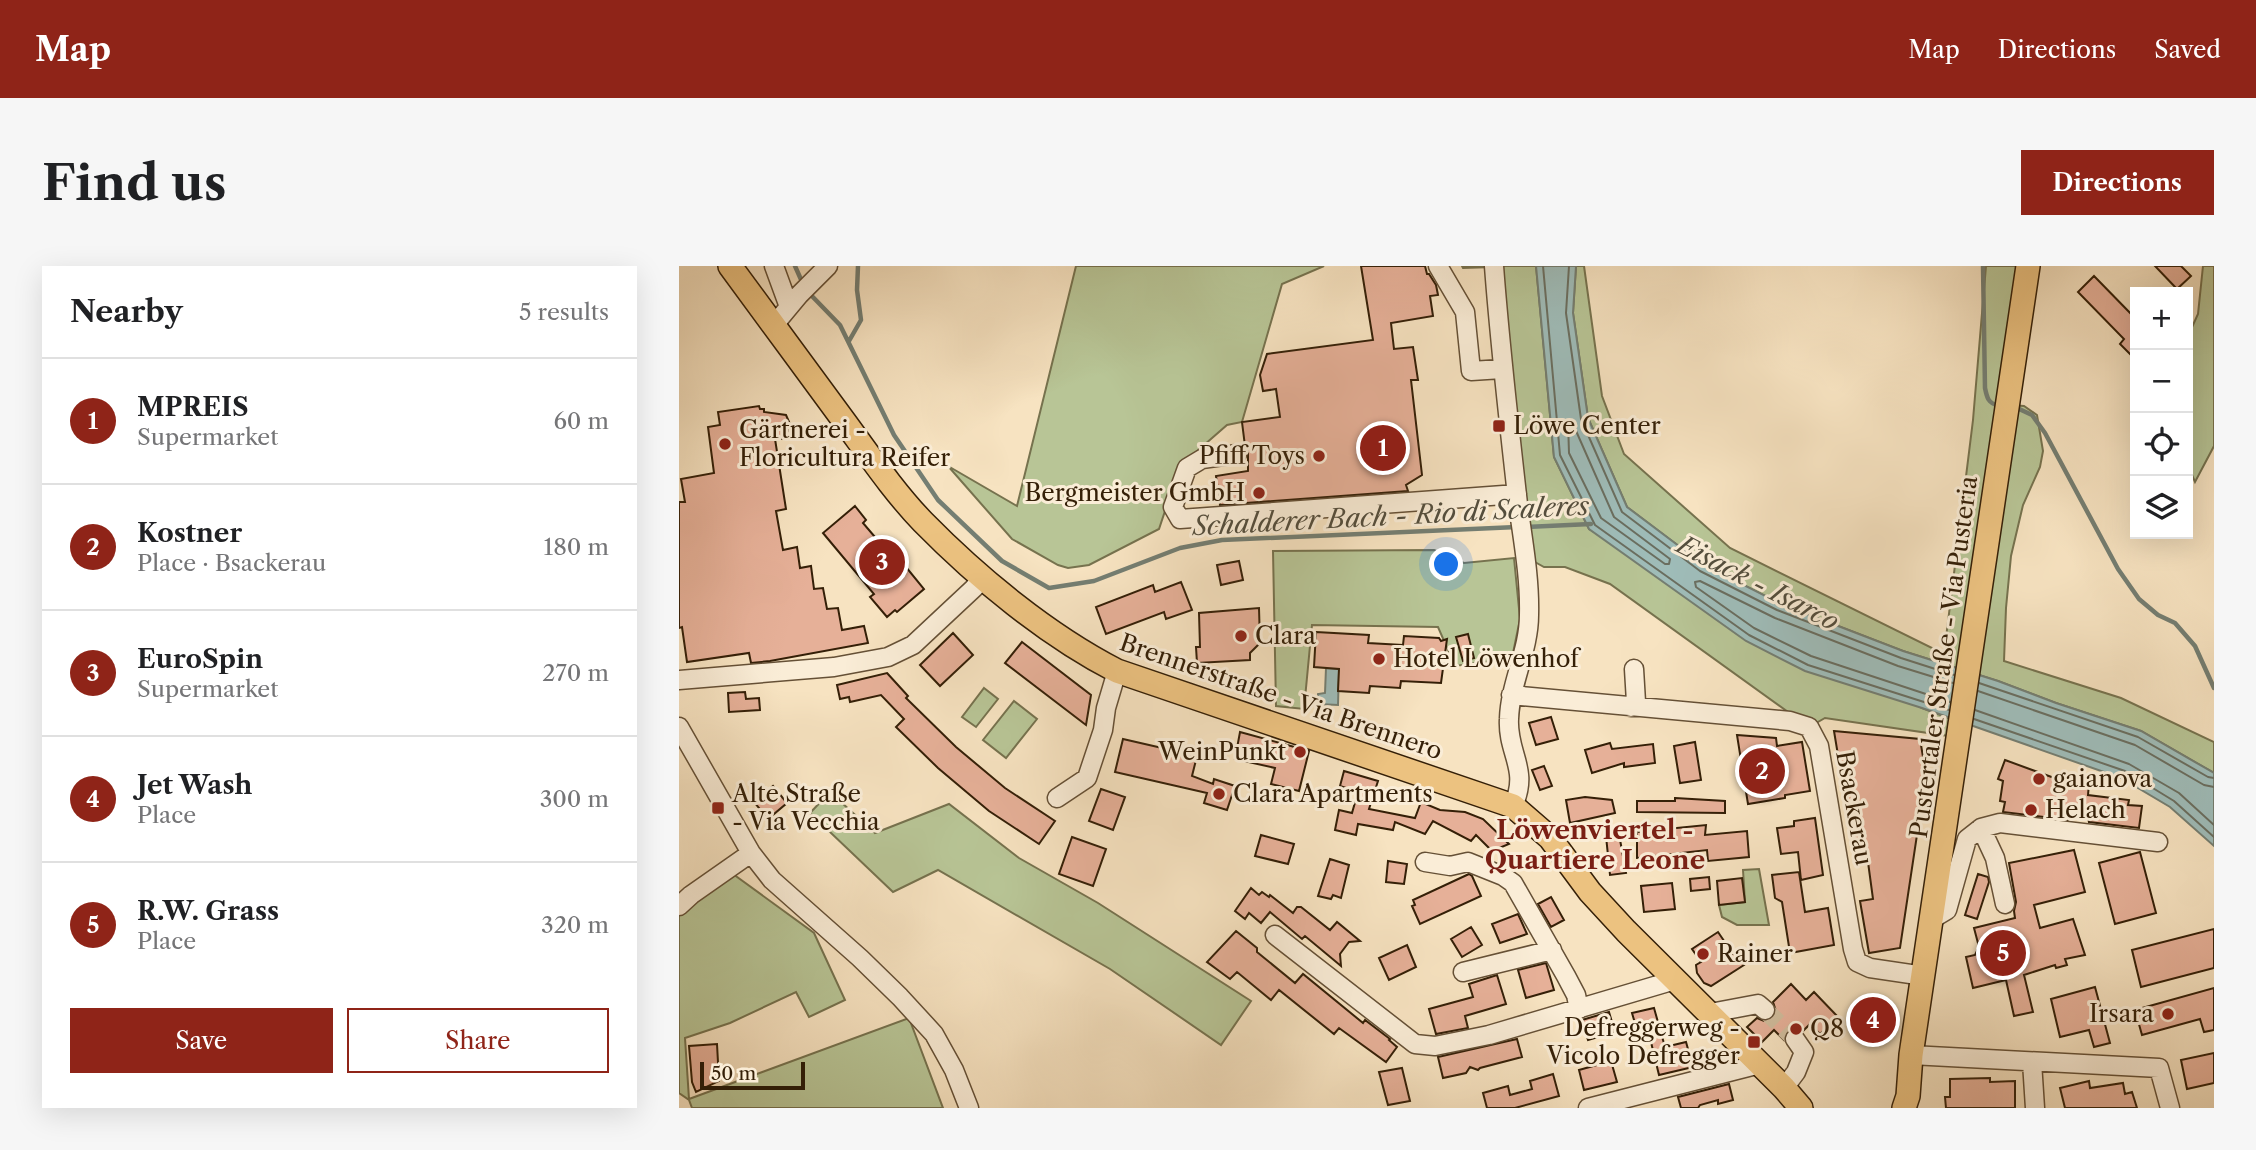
<!DOCTYPE html>
<meta charset="utf-8">
<style>
:root{--surface:#fff;--page:#f6f6f6;--text:#202124;--muted:#757577;--line:#e0e0e0;--accent:#8f2418}
body{margin:0;font-family:"Libre Caslon Text",serif;background:var(--page);color:var(--text)}
.controls{position:absolute;right:21px;top:21px;display:grid;overflow:hidden;border-radius:0px;box-shadow:0 7px 28px #0002}
.controls button{width:63px;height:63px;display:grid;place-items:center;padding:0;border:0;border-bottom:2px solid var(--line);background:var(--surface);color:var(--text);font:35px sans-serif}
.scale{position:absolute;left:21px;bottom:18px;width:105px;box-sizing:border-box;padding-left:7px;border:4px solid #341f07;border-top:0;font-size:19px;line-height:24px;white-space:nowrap;color:#341f07;-webkit-text-stroke:5px #faedd7;paint-order:stroke}
.you{position:absolute;left:768px;top:299px;width:24px;height:24px;margin:-18px;border:5px solid #fff;border-radius:50%;background:#1a73e8;box-shadow:0 0 0 10px #1a73e833}
.badge{display:grid;place-items:center;width:46px;height:46px;border-radius:50%;background:var(--accent);color:#fff;font-size:23px;font-weight:700}
.pin{position:absolute;translate:-50% -50%;border:4px solid #fff;box-shadow:0 2px 7px #0006}
.list{margin:0;padding:0;list-style:none}
h2{display:flex;justify-content:space-between;align-items:center;height:91px;margin:0;padding:0 28px;font-size:30px}
h2 small{font-size:23px;font-weight:400;color:var(--muted)}
.list li{display:grid;grid-template-columns:46px 1fr auto;gap:21px;align-items:center;box-sizing:border-box;height:126px;padding:0 28px;border-top:2px solid var(--line)}
.list b{display:block;font-size:26px;white-space:nowrap}
.list p{margin:0;font-size:23px;white-space:nowrap;color:var(--muted)}
.list em{font-size:23px;font-style:normal;color:var(--muted)}
.actions{display:flex;gap:14px;padding:21px 28px}
.actions a{flex:1;padding:16px 0;border:2px solid var(--accent);border-radius:0px;text-align:center;font-size:24px;color:var(--accent)}
.actions .main{background:var(--accent);color:#fff}
.icon{flex:none;width:38px;height:38px;fill:none;stroke:currentColor;stroke-width:2;stroke-linecap:round;stroke-linejoin:round}
.map{position:relative;flex:none;width:1535px;height:842px;overflow:hidden;border-radius:0px}
header{display:flex;align-items:center;gap:42px;box-sizing:border-box;height:98px;padding:0 35px;background:var(--accent);color:#fff}
header strong{font-size:33px}
nav{display:flex;gap:38px;margin-inline-start:auto;font-size:24px}
.intro{display:flex;align-items:center;justify-content:space-between;box-sizing:border-box;height:168px;padding:0 42px}
h1{margin:0;font-size:49px}
.button{padding:18px 32px;border-radius:0px;background:var(--accent);color:#fff;font-size:24px;font-weight:700}
main{display:flex;gap:42px;padding:0 42px}
aside{flex:1;background:var(--surface);border-radius:0px;box-shadow:0 7px 28px #0002}
.map>svg:first-child{display:block}
.green{fill:#b8c596;stroke:#76724e;stroke-width:2}
.water{fill:#9fbdba;stroke:#747e72;stroke-width:2}
.lines{fill:none;stroke-linecap:round;stroke-linejoin:round}
.shore{stroke:#6a6e60;stroke-width:2}
.stream{stroke:#747e72;stroke-width:4.5}
.building{fill:#e6b098;stroke:#341f07;stroke-width:2}
.minor-tunnel{stroke:#d0bc9c;stroke-width:18;stroke-dasharray:18 9;stroke-linecap:butt}
.minor-casing{stroke:#655036;stroke-width:21}
.major-casing{stroke:#341f07;stroke-width:26}
.minor{stroke:#faedd7;stroke-width:18}
.major{stroke:#ecc280;stroke-width:23}
.poi-dot{fill:#8f2418;stroke:#faedd7;stroke-width:2.5}
.labels{text-anchor:middle;stroke-width:6;stroke-linejoin:round;paint-order:stroke}
.poi-label{font-size:24px;fill:#341f07;stroke:#faedd7;text-anchor:start}
.street-label{font-size:24px;fill:#341f07;stroke:#faedd7}
.water-label{font-size:26px;font-style:italic;fill:#544e3d;stroke:#faedd7}
.neighbourhood-label{font-size:26px;font-weight:bold;fill:#7a1f14;stroke:#faedd7}
</style>
<header>
<strong>Map</strong>
<nav><a>Map</a><a>Directions</a><a>Saved</a></nav>
</header>
<div class="intro"><h1>Find us</h1><a class="button">Directions</a></div>
<main>
<aside>
<h2>Nearby<small>5 results</small></h2>
<ul class="list">
<li><span class="badge">1</span><div><b>MPREIS</b><p>Supermarket</p></div><em>60 m</em></li>
<li><span class="badge">2</span><div><b>Kostner</b><p>Place · Bsackerau</p></div><em>180 m</em></li>
<li><span class="badge">3</span><div><b>EuroSpin</b><p>Supermarket</p></div><em>270 m</em></li>
<li><span class="badge">4</span><div><b>Jet Wash</b><p>Place</p></div><em>300 m</em></li>
<li><span class="badge">5</span><div><b>R.W. Grass</b><p>Place</p></div><em>320 m</em></li>
</ul>
<div class="actions"><a class="main">Save</a><a>Share</a></div>
</aside>
<div class="map">
<svg width="1535" height="842" viewBox="0 0 1535 842">
<rect width="100%" height="100%" fill="#f7e3c1"/>
<filter id="stains"><feTurbulence type="fractalNoise" baseFrequency=".00286" numOctaves="4"/><feColorMatrix values="0 0 0 0 .2 0 0 0 0 .09 0 0 0 0 .02 0 0 0 .5 -.17"/></filter>
<radialGradient id="worn" r=".72"><stop offset=".6" stop-color="#630" stop-opacity="0"/><stop offset="1" stop-color="#630" stop-opacity=".3"/></radialGradient>
<path class="green" d="M397,0H645L603,18L563,156L548,159L501,200L480,263L410,299L389,302L379,299L333,273L269,200L338,240Z
M783,0H857L875,191L910,263L1243,442L1272,453L1270,470L1146,452L1130,461L931,318L886,301H865L847,291L815,1L784,2Z
M897,0H905L923,130L945,188L1051,282L1265,388L1294,154L1307,0H1343L1330,139L1345,140L1358,149L1364,185L1361,201L1344,239L1332,290L1327,342L1325,395L1442,432L1535,476V507L1462,465L1377,437L1319,415L1224,385L1102,338L1025,299L948,241L909,152L894,47Z
M1524,0H1535V180L1516,216L1509,200V70L1519,48Z
M755,284L785,297L835,292L841,353L833,392L776,400L759,361L633,359L625,443L597,440L594,285Z
M305,422L319,433L297,461L283,451Z
M335,435L358,453L327,492L304,474Z
M151,526L196,567L270,538L340,592L419,637L572,735L542,779L431,703L259,604L214,626L131,547Z
M43,600L135,667L166,734L130,751L117,726L51,757L6,772L10,833L230,752L264,842H13L10,834L0,827V630Z
M1080,603L1090,659H1058L1043,651L1040,639L1066,636L1064,604Z"/>
<path class="water" d="M857,0H897L894,47L909,152L948,241L1025,299L1102,338L1224,385L1319,415L1377,437L1462,465L1535,507V580L1491,541L1442,512L1243,442L1126,405L1067,375L910,263L875,191Z
M647,402L660,403L659,439L639,438V428L646,427Z"/>
<g class="lines">
<path class="shore" d="M864,0L881,189L916,259L1070,369L1129,399L1270,444
M890,0L887,47L902,153L943,246L1021,305L1098,344L1222,392L1275,409
M889,156L894,158L935,251L991,293L990,298H986L922,252L890,187Z
M1300,417L1459,471L1529,511L1535,512
M1299,425L1456,479L1525,519L1535,521
M1271,436L1132,390L1075,362L1017,321L1016,316L1021,315L1096,352L1219,400L1274,417
M1296,444L1450,498L1500,527L1535,559
M1295,453L1446,505L1495,535L1535,571"/>
<path class="stream" d="M116,0L124,18
M1304,0L1306,122C1308,132 1309,137 1320,140
M129,26L161,59L215,169L259,234L323,295L370,322L415,315L501,282L543,274L838,261
M170,75L182,54L178,24L179,0
M1338,142L1353,149L1366,167L1439,303L1460,333L1479,349L1496,357L1516,380L1535,422
M847,261L912,258"/>
</g>
<path class="building" d="M682,0H746L748,8H750L757,19L759,29L751,30L754,50L712,57L715,83L734,81L739,114H732L743,209L727,219L729,225L541,239L537,210L569,205V187L566,180L563,156L601,151L597,123L584,125L581,109L588,88L694,74Z
M1476,0H1502L1512,10L1498,23Z
M1415,10L1456,52V93L1441,78L1445,73L1399,26Z
M80,140L81,143H85V146L107,149L111,158L108,168L103,173H96L107,243L97,245L104,284L118,281L121,302L132,300L135,323L144,322L148,343L159,342L163,364L185,360L189,377L91,395L72,397L70,387L8,396L3,361L0,362V236H6L2,213L35,207L29,161L41,159L39,146Z
M176,240L187,254L184,257L224,304L227,301L245,323L218,346L216,344L208,351L191,331L195,328L144,267Z
M560,295L564,314L542,319L538,299Z
M502,316L513,344L487,353L485,346L427,368L417,341L474,319L476,326Z
M580,342L581,377L571,387V394L518,397L517,381H521L520,347Z
M637,366L690,369L689,377L724,379L725,370L760,372L762,375L768,373L762,417L722,415L721,422L691,420L690,427L659,425L660,403L635,401Z
M274,367L294,389L261,420L241,399Z
M789,368L795,392L784,395L777,371Z
M343,376L412,429L407,459L326,397Z
M208,407L229,430L227,432L277,481L326,522L376,555L360,578L310,545L259,502L217,461L225,453L202,429L171,436L170,431L161,433L158,419Z
M66,426L67,433L80,432L81,444L50,446L49,427Z
M872,451L879,473L857,479L850,457Z
M1155,465L1241,473L1247,509L1221,682L1190,687L1181,635L1194,633L1189,596L1177,598Z
M561,466L630,485L620,525L592,518L596,502L556,493Z
M1058,469L1097,472L1098,480L1123,476L1131,525L1106,529V532L1069,538Z
M444,473L518,490L513,510L534,518L535,513L556,520L548,544L525,537L528,527L436,506Z
M1016,476L1022,514L1001,517L995,480Z
M931,477L933,483L974,478L976,497L945,501V497L913,507L906,484Z
M1326,494L1378,513L1410,517L1409,529L1450,534L1449,539L1463,540L1460,562L1410,556L1408,548L1389,554L1324,546L1326,536L1321,535L1324,515L1319,513Z
M865,500L873,520L861,524L853,504Z
M665,505L699,515L690,543L736,552L742,536L761,544L786,546L804,553L830,578L813,585L797,569L792,575L754,555L746,568L716,556L714,564L679,558L677,569L656,564L660,544L673,547L679,526L661,520Z
M94,520L108,537L89,553L75,536Z
M422,523L446,531L434,564L410,555Z
M906,531L933,534L936,547L891,557L887,534Z
M996,532L1046,535V547L958,546V535H996Z
M1136,552L1144,609L1122,614L1119,586L1102,588L1098,562L1115,560V555Z
M1027,559L1026,569L1068,565L1070,591L1029,595L1028,584L958,592V566Z
M940,568L947,607L931,609L927,570Z
M582,569L615,578L609,598L576,590Z
M393,571L427,583L414,620L380,608Z
M1395,584L1406,626L1355,639L1361,662L1394,653L1406,689L1386,693L1388,699L1377,702L1376,699L1345,709L1354,746L1335,750L1327,714L1294,722L1287,691L1296,689L1300,681L1295,662L1336,652L1335,645L1337,636L1330,597Z
M1461,586L1477,647L1436,658L1420,597Z
M651,593L670,599L662,632L654,629L652,633L639,630Z
M709,595L728,598L725,618L707,616Z
M1120,606L1126,646L1149,642L1155,679L1111,687L1103,636L1096,632L1093,609Z
M790,608L793,610L802,630L741,658L733,640L736,639L734,634Z
M1299,608L1309,611L1310,616L1298,653L1286,649Z
M1030,611L1031,623L1012,625L1011,613Z
M1063,612L1066,636L1040,639L1038,615Z
M993,617L996,643L965,646L962,620Z
M572,622L580,629L583,626L590,631L591,629L614,647L618,641H622L651,664L658,656L681,675L670,676L661,688L662,700L626,670L623,673L591,646L582,657L570,647L566,653L556,645Z
M872,631L885,654L872,661L859,638Z
M839,648L848,668L821,677L813,658Z
M792,661L803,679L783,691L772,673Z
M1535,663V702L1462,721L1453,684Z
M557,665L578,682V686L616,717L624,708L684,757L686,754L711,773L710,774L718,781L707,796L660,762L655,768L600,724L592,734L558,706L551,713L528,696Z
M1039,666L1054,688L1057,687L1065,699L1032,720L1025,717L1018,707L1017,699L1022,696L1013,683Z
M728,679L737,701L710,714L700,692Z
M867,697L875,724L847,732L839,704Z
M818,709L827,738L786,750L789,762L757,768L750,743L794,731L790,718Z
M1112,718L1127,734L1135,726L1159,751L1141,768L1131,758L1124,765L1116,762L1110,763L1105,774L1095,764L1083,776L1068,761L1078,752L1085,755L1094,752L1097,745L1094,736Z
M1416,721L1431,777L1415,781L1410,764L1381,771L1372,733Z
M1535,722V764L1525,766L1521,753L1463,769L1456,744Z
M1190,730L1202,731L1198,778L1185,777Z
M975,742L986,781L1007,776L1014,801L980,809L970,768L960,771L953,747Z
M930,746L936,766L909,774L903,754Z
M838,773L843,791L801,802L799,804L791,801L787,807L764,812L759,791Z
M38,778L40,815L17,826L13,816L10,780Z
M1535,787V817L1508,823L1502,794Z
M932,795L938,816L905,824L900,804Z
M723,802L731,835L709,839L700,806Z
M874,808L880,830L836,842H808L804,827L829,820L831,829L853,823L851,815Z
M1311,812V816L1336,815V842H1267L1266,831H1271V813Z
M1410,815L1411,822L1444,817L1446,828L1453,826L1458,842H1386L1381,822Z
M1050,818L1054,834L1039,838V834L1021,839L1019,842H1002L999,831Z"/>
<g class="lines">
<path class="minor-tunnel" d="M1086,744L1116,773"/>
<g class="minor-casing">
<path id="minor" d="M95,0L110,41
M759,0L786,46L792,105L823,103
M815,0C821,80 830,159 839,238C844,275 851,312 850,349C850,385 831,417 830,453C828,488 851,503 834,540
M95,59L120,29L149,0
M558,188L523,193L508,202L494,241L501,253L838,228
M0,414L155,401L209,391L234,379L295,322L304,310
M832,429L1111,455L1130,461L1140,480L1174,683L1178,696L1191,702L1245,710
M952,441L957,436L955,403
M0,461L72,587L93,614L181,692L221,731L255,768L275,804L290,842
M378,532L408,512L424,464L427,442L438,405
M1302,562L1316,592L1326,638
M746,596L771,600L789,596L824,610L834,617L887,710L897,729L900,743
M0,640L12,629L72,587
M1253,653L1268,644L1288,573L1302,562L1321,557L1479,576
M596,669L736,778L756,780L810,769L996,714
M784,706L873,684
M1031,747L1079,738L1086,744
M1232,789L1480,802L1491,842
M1353,796L1356,842
M1105,822L1117,806L1125,786L1116,773
M909,842L1081,798"/>
</g>
<g class="major-casing">
<path id="major" d="M51,0C89,52 127,103 165,155C190,189 215,226 244,256C299,312 368,369 438,405L834,540L871,572L911,626L947,665L1105,822L1122,842
M1225,842L1229,830L1232,789L1349,0"/>
</g>
<use href="#minor" class="minor"/>
<use href="#major" class="major"/>
</g>
<g class="poi-dot">
<rect x="813" y="153" width="14" height="14" rx="3.5"/>
<circle cx="46" cy="178" r="7"/>
<circle cx="640" cy="190" r="7"/>
<circle cx="580" cy="227" r="7"/>
<circle cx="562" cy="370" r="7"/>
<circle cx="700" cy="393" r="7"/>
<circle cx="621" cy="486" r="7"/>
<circle cx="1360" cy="513" r="7"/>
<circle cx="540" cy="528" r="7"/>
<rect x="32" y="535" width="14" height="14" rx="3.5"/>
<circle cx="1352" cy="544" r="7"/>
<circle cx="1024" cy="688" r="7"/>
<circle cx="1489" cy="748" r="7"/>
<circle cx="1117" cy="763" r="7"/>
<rect x="1068" y="769" width="14" height="14" rx="3.5"/>
</g>
<g class="labels">
<g class="poi-label">
<text x="834" y="168">Löwe Center</text>
<text x="60" y="172">Gärtnerei -<tspan x="60" dy="28">Floricultura Reifer</tspan></text>
<text x="626" y="198" text-anchor="end">Pfiff Toys</text>
<text x="566" y="235" text-anchor="end">Bergmeister GmbH</text>
<text x="576" y="378">Clara</text>
<text x="714" y="401">Hotel Löwenhof</text>
<text x="607" y="494" text-anchor="end">WeinPunkt</text>
<text x="1374" y="521">gaianova</text>
<text x="53" y="536">Alte Straße<tspan x="53" dy="28">- Via Vecchia</tspan></text>
<text x="554" y="536">Clara Apartments</text>
<text x="1366" y="552">Helach</text>
<text x="1038" y="696">Rainer</text>
<text x="1475" y="756" text-anchor="end">Irsara</text>
<text x="1061" y="770" text-anchor="end">Defreggerweg -<tspan x="1061" dy="28">Vicolo Defregger</tspan></text>
<text x="1131" y="771">Q8</text>
</g>
<g class="street-label">
<text transform="translate(1265 391) rotate(-82)" y="8">Pustertaler Straße - Via Pusteria</text>
<text transform="translate(602 431) rotate(19)" y="8">Brennerstraße - Via Brennero</text>
<text transform="translate(1175 542) rotate(80)" y="8">Bsackerau</text>
</g>
<g class="water-label">
<text transform="translate(712 250) rotate(-3)" y="9">Schalderer Bach - Rio di Scaleres</text>
<text transform="translate(1079 317) rotate(27)" y="9">Eisack - Isarco</text>
</g>
<g class="neighbourhood-label">
<text x="916" y="573">Löwenviertel -<tspan x="916" dy="30">Quartiere Leone</tspan></text>
</g>
</g>
<rect width="100%" height="100%" filter="url(#stains)"/>
<rect width="100%" height="100%" fill="url(#worn)"/>
</svg>
<div class="controls">
<button>+</button>
<button>−</button>
<button><svg class="icon" aria-label="locate" viewBox="0 0 24 24"><circle cx="12" cy="12" r="6"/><path d="M12 2v4M12 18v4M2 12h4M18 12h4"/></svg></button>
<button><svg class="icon" aria-label="layers" viewBox="0 0 24 24"><path d="M12 4l9 5-9 5-9-5zM3 14l9 5 9-5"/></svg></button>
</div>
<div class="scale">50 m</div>
<div class="you"></div>
<div class="pin badge" style="left:704px;top:182px">1</div>
<div class="pin badge" style="left:1083px;top:505px">2</div>
<div class="pin badge" style="left:203px;top:296px">3</div>
<div class="pin badge" style="left:1194px;top:754px">4</div>
<div class="pin badge" style="left:1324px;top:687px">5</div>
</div>
</main>
